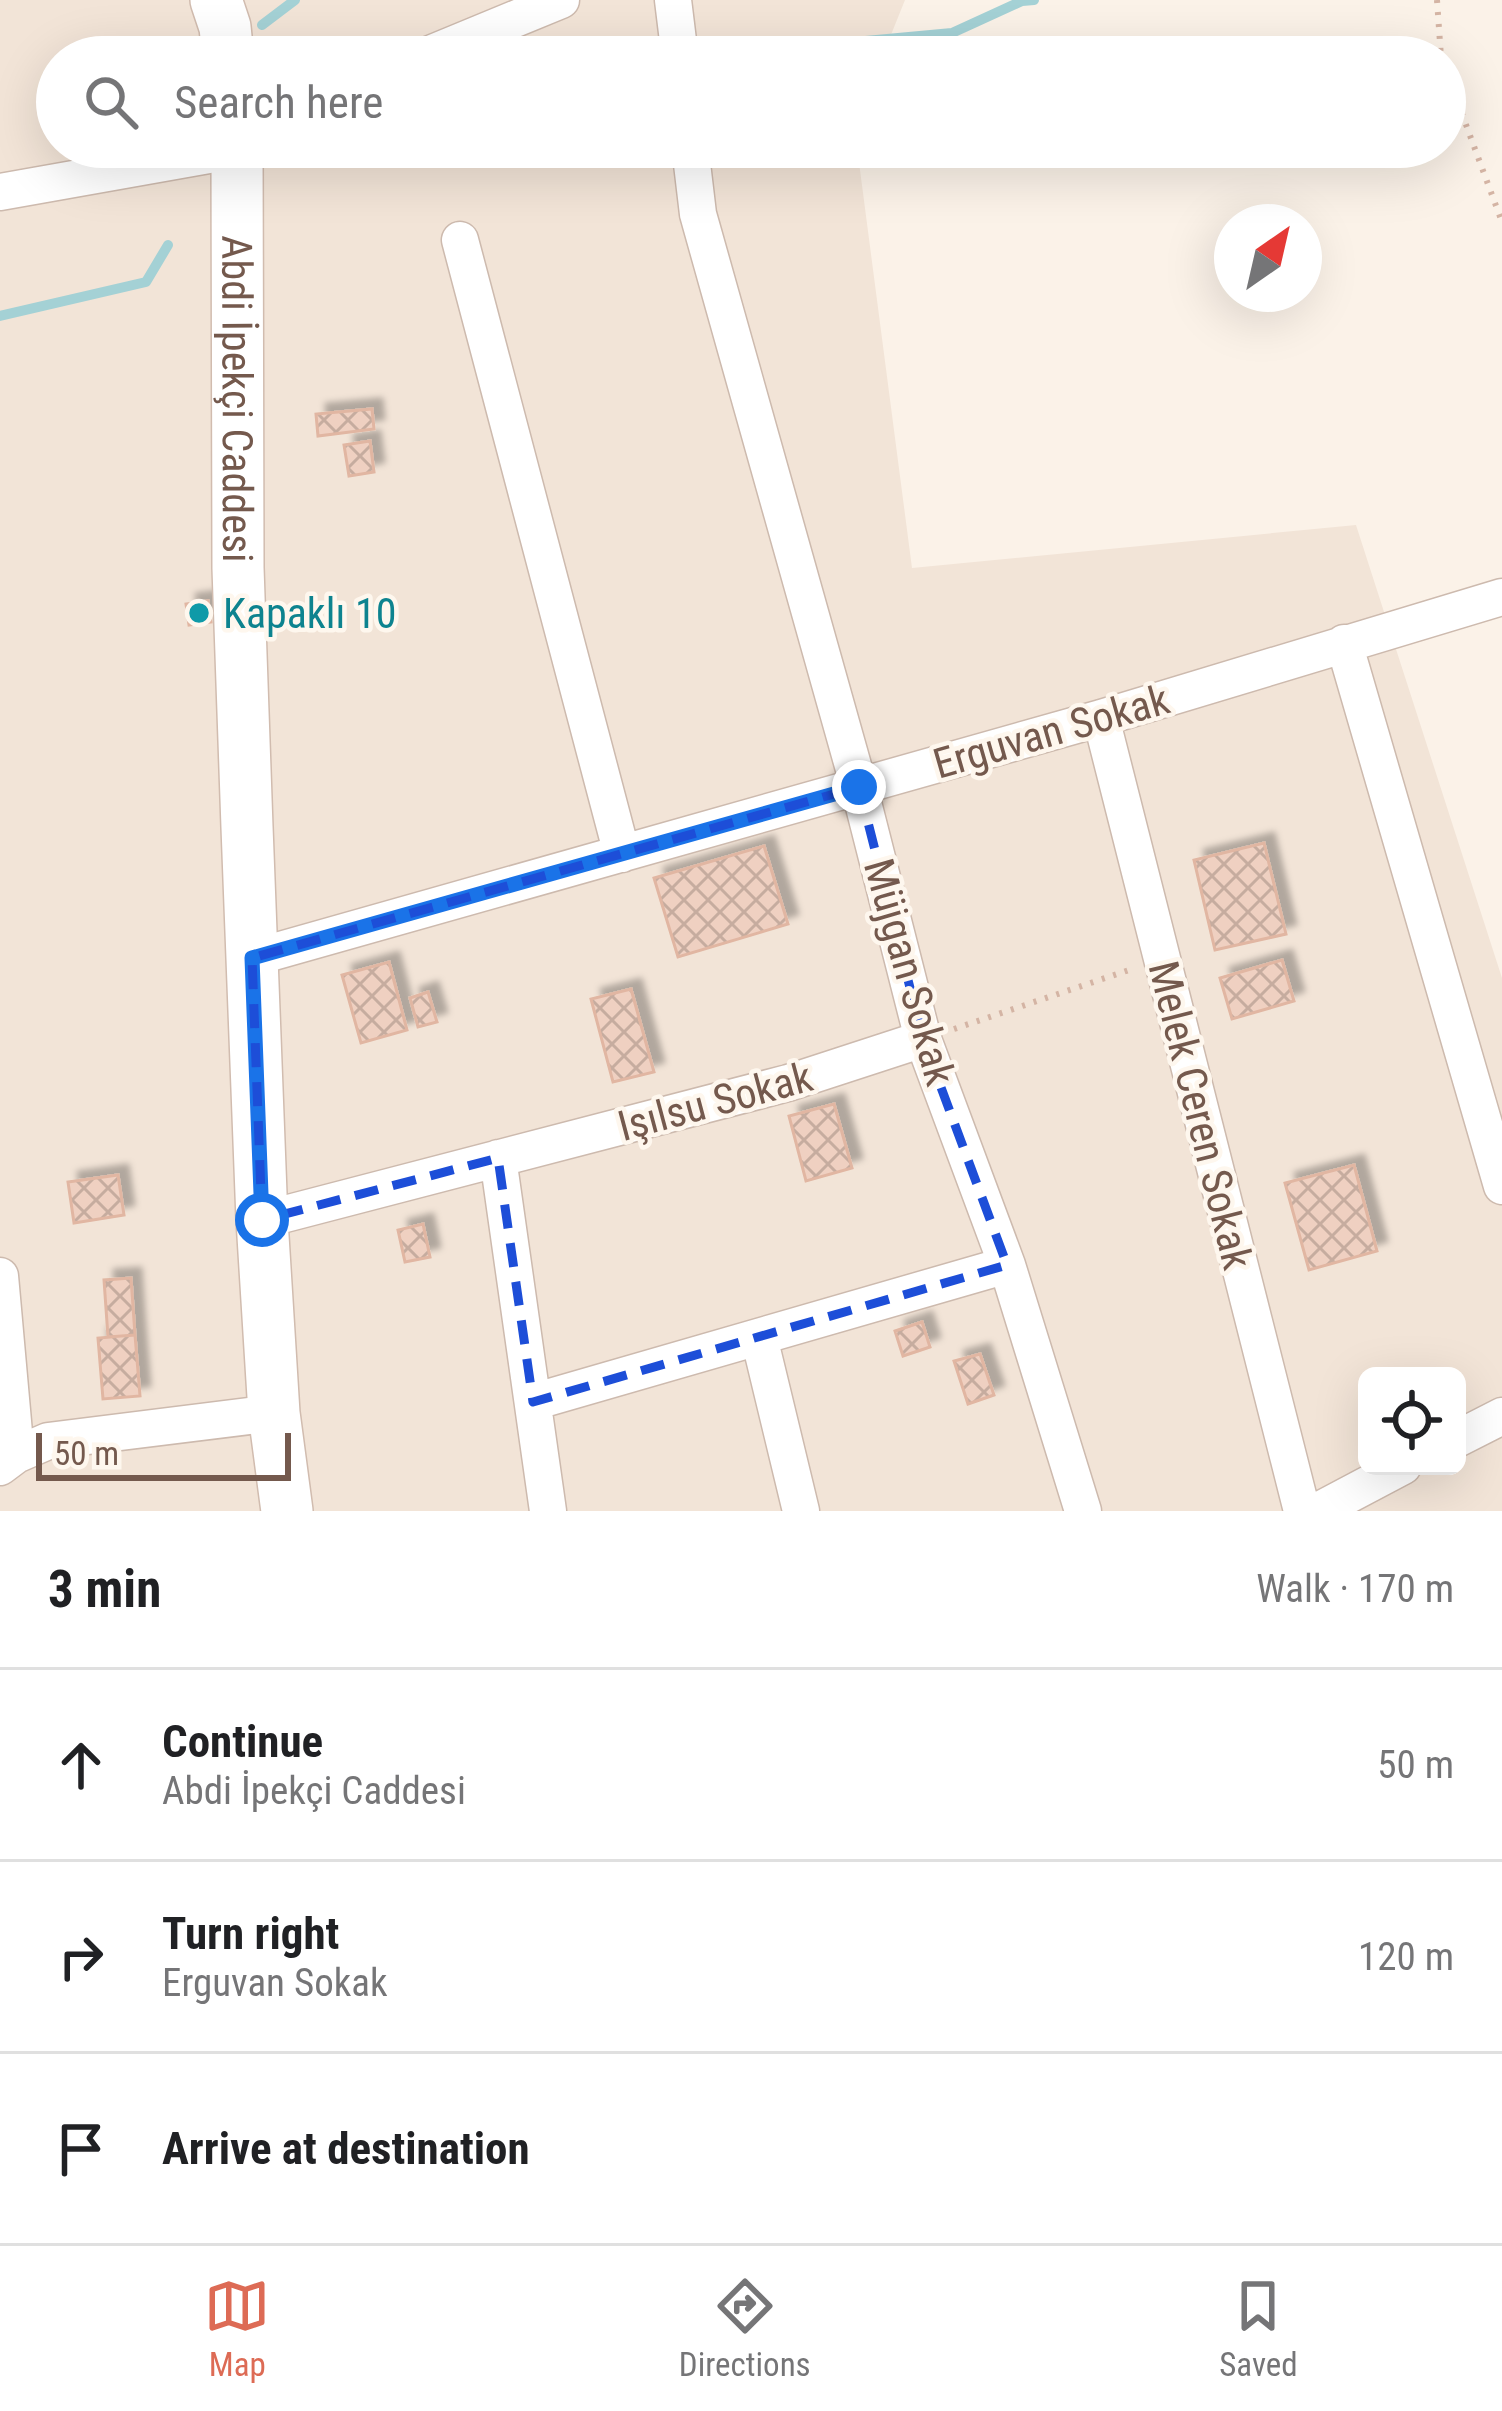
<!DOCTYPE html>
<meta charset="utf-8">
<style>
:root{--surface:#fff;--page:#f2f2f2;--text:#202124;--muted:#757577;--line:#e0e0e0;--accent:#dd6b55}
body{margin:0;font-family:"Roboto Condensed",sans-serif;background:var(--page);color:var(--text)}
.controls{position:absolute;right:36px;bottom:36px;display:grid;overflow:hidden;border-radius:18px;box-shadow:0 12px 48px #0002}
.controls button{width:108px;height:108px;display:grid;place-items:center;padding:0;border:0;border-bottom:3px solid var(--line);background:var(--surface);color:var(--text);font:60px sans-serif}
.compass{position:absolute;left:1214px;top:204px;width:108px;height:108px;border-radius:50%;background:var(--surface);box-shadow:0 12px 48px #0002;rotate:34deg}
.scale{position:absolute;left:36px;bottom:30px;width:255px;box-sizing:border-box;padding-left:12px;border:6px solid #74594d;border-top:0;font-size:33px;line-height:42px;white-space:nowrap;color:#74594d;-webkit-text-stroke:9px #fef7ee;paint-order:stroke}
.stop{position:absolute;width:36px;height:36px;margin:-27px;border:9px solid #1a73e8;border-radius:50%;background:#fff}
.stop.end{background:#1a73e8;border-color:#fff;box-shadow:0 3px 12px #0008}
.list{margin:0;padding:0;list-style:none}
h2{display:flex;justify-content:space-between;align-items:center;height:156px;margin:0;padding:0 48px;font-size:51px}
h2 small{font-size:39px;font-weight:400;color:var(--muted)}
.list li{display:grid;grid-template-columns:78px 1fr auto;gap:36px;align-items:center;box-sizing:border-box;height:192px;padding:0 48px;border-top:3px solid var(--line)}
.list b{display:block;font-size:45px;white-space:nowrap}
.list p{margin:0;font-size:39px;white-space:nowrap;color:var(--muted)}
.list em{font-size:39px;font-style:normal;color:var(--muted)}
.icon{flex:none;width:66px;height:66px;fill:none;stroke:currentColor;stroke-width:2;stroke-linecap:round;stroke-linejoin:round}
.map{position:relative;flex:none;width:1502px;height:1511px;overflow:hidden}
.search{position:absolute;background:var(--surface);box-shadow:0 12px 48px #0002;left:36px;right:36px;top:36px;height:132px;display:flex;align-items:center;gap:30px;box-sizing:border-box;padding:0 42px;border-radius:66px;color:var(--muted);font-size:45px}
.sheet{height:732px;background:var(--surface)}
nav{display:flex;justify-content:space-around;align-items:center;box-sizing:border-box;height:168px;border-top:3px solid var(--line);background:var(--surface);font-size:33px;color:var(--muted)}
nav a{display:grid;justify-items:center;gap:6px}
nav .on{color:var(--accent)}
.map>svg:first-child{display:block}
.residential{fill:#f2e4d7;fill-rule:evenodd}
.lines{fill:none;stroke-linecap:round;stroke-linejoin:round}
.stream{stroke:#a4d1d5;stroke-width:10}
.building{fill:url(#building-cross-hatch);stroke:#e1b6a2;stroke-width:3;filter:url(#shadow)}
.street-casing{stroke:#cdbaae;stroke-width:39}
.secondary-casing{stroke:#d1bcaf;stroke-width:54}
.path{stroke:#d4b4a4;stroke-width:6;stroke-dasharray:3 9;stroke-linecap:butt}
.street{stroke:#fff;stroke-width:36}
.secondary{stroke:#fff;stroke-width:51}
.route{stroke:#1a73e8;stroke-width:15}
.marked{fill:none;stroke:#1d4ed8;stroke-width:9;stroke-dasharray:24 15;stroke-linejoin:round}
.culture-dot{fill:#0f9aa8;stroke:#fef7ee;stroke-width:4.5}
.labels{text-anchor:middle;stroke-width:9;stroke-linejoin:round;paint-order:stroke}
.street-label{font-size:42px;fill:#74594d;stroke:#fef7ee}
.culture-label{font-size:42px;fill:#0d838f;stroke:#fef7ee;text-anchor:start}
</style>
<div class="map">
<svg width="1502" height="1511" viewBox="0 0 1502 1511">
<defs>
<pattern id="building-cross-hatch" width="8" height="8" patternUnits="userSpaceOnUse" patternTransform="scale(3)"><rect width="8" height="8" fill="#efd0c1"/><path d="M0 0l8 8M0 8l8-8" fill="none" stroke="#c6ac9f"/></pattern>
<filter id="shadow"><feDropShadow dx="10" dy="-10" stdDeviation="3" flood-color="#0004"/></filter>
</defs>
<rect width="100%" height="100%" fill="#fbf2e8"/>
<path class="residential" d="M0,0H905L882,57H57V147H857L912,568L1356,525L1502,978V1511H0ZM1367,1376H1457V1466H1367Z"/>
<g class="lines">
<path class="stream" d="M262,25L295,0
M778,57L844,43L952,33L1022,1L1034,0
M0,316L146,282L168,245"/>
</g>
<path class="building" d="M372,409L374,429L318,436L316,414Z
M370,441L374,472L349,476L344,445Z
M208,601L211,622L189,625L186,604Z
M1264,843L1286,934L1215,950L1194,860Z
M764,846L788,924L678,957L654,878Z
M1282,960L1294,1001L1232,1019L1220,978Z
M389,962L407,1030L361,1043L342,975Z
M631,989L654,1072L613,1082L591,999Z
M428,992L437,1022L418,1027L410,998Z
M834,1104L852,1168L806,1181L789,1116Z
M1354,1165L1377,1251L1309,1270L1285,1183Z
M118,1175L124,1215L74,1223L68,1182Z
M423,1224L430,1257L405,1262L398,1230Z
M131,1278L135,1335L108,1337L104,1280Z
M922,1322L930,1347L903,1356L895,1331Z
M135,1335L140,1396L103,1399L98,1338Z
M980,1354L994,1395L968,1404L954,1361Z"/>
<g class="lines">
<g class="street-casing">
<path id="street" d="M673,0L680,57
M423,57L561,0
M690,147L698,214L859,787L923,1039L1007,1265L1083,1511
M0,192L237,150
M460,240L622,854
M1344,643L1502,1186
M1101,718L1302,1511
M252,958L1101,718L1502,597
M498,1158L548,1511
M262,1220L788,1083L923,1039
M0,1276L16,1455
M759,1337L801,1511
M533,1402L1007,1265
M1457,1439L1502,1416
M0,1467L16,1455L48,1441L274,1413
M1318,1511L1403,1466"/>
</g>
<g class="secondary-casing">
<g id="secondary">
<path d="M216,0L225,27L228,57"/>
<path id="s1" d="M237,147L238,568L247,827L262,1220L274,1413L287,1511"/>
</g>
</g>
<path class="path" d="M1437,0L1441,57
M1445,68L1502,222
M954,1029L1129,970"/>
<use href="#street" class="street"/>
<use href="#secondary" class="secondary"/>
</g>
<g class="lines">
<path class="route" d="M262,1220L252,958L859,787"/>
</g>
<path class="marked" d="M859,787L923,1039L1007,1265L533,1402L498,1158L262,1220L252,958Z"/>
<circle class="culture-dot" cx="199" cy="613" r="12"/>
<g class="labels">
<g class="street-label">
<text dy="15" stroke="none"><textPath href="#s1" startOffset="252">Abdi İpekçi Caddesi</textPath></text>
<text transform="translate(1051 731) rotate(-16)" y="15">Erguvan Sokak</text>
<text transform="translate(910 972) rotate(74)" y="15">Müjgan Sokak</text>
<text transform="translate(715 1101) rotate(-15)" y="15">Işılsu Sokak</text>
<text transform="translate(1201 1115) rotate(76)" y="15">Melek Ceren Sokak</text>
</g>
<g class="culture-label">
<text x="223" y="628">Kapaklı 10</text>
</g>
</g>
</svg>
<div class="controls">
<button><svg class="icon" aria-label="locate" viewBox="0 0 24 24"><circle cx="12" cy="12" r="6"/><path d="M12 2v4M12 18v4M2 12h4M18 12h4"/></svg></button>
</div>
<svg class="compass" viewBox="-18 -18 36 36"><path d="M0-13l5 13h-10z" fill="#e53935"/><path d="M0 13l5-13h-10z" fill="#757577"/></svg>
<div class="scale">50 m</div>
<div class="stop" style="left:262px;top:1220px"></div>
<div class="stop end" style="left:859px;top:787px"></div>
<div class="search"><svg class="icon" aria-label="search" viewBox="0 0 24 24"><circle cx="10" cy="10" r="6"/><path d="M15 15l6 6"/></svg>Search here</div>
</div>
<section class="sheet">
<h2>3 min<small>Walk · 170 m</small></h2>
<ul class="list">
<li><svg class="icon" aria-label="ahead" viewBox="0 0 24 24"><path d="M12 20V5M6 11l6-6 6 6"/></svg><div><b>Continue</b><p>Abdi İpekçi Caddesi</p></div><em>50 m</em></li>
<li><svg class="icon" aria-label="right" viewBox="0 0 24 24"><path d="M7 20v-9h11M14 6l5 5-5 5"/></svg><div><b>Turn right</b><p>Erguvan Sokak</p></div><em>120 m</em></li>
<li><svg class="icon" aria-label="arrive" viewBox="0 0 24 24"><path d="M6 21V4h12l-3 4 3 4H6"/></svg><div><b>Arrive at destination</b></div></li>
</ul>
</section>
<nav>
<a class="on"><svg class="icon" aria-label="map" viewBox="0 0 24 24"><path d="M3 6l6-2 6 2 6-2v14l-6 2-6-2-6 2zM9 4v14M15 6v14"/></svg>Map</a>
<a><svg class="icon" aria-label="directions" viewBox="0 0 24 24"><path d="M12 3l9 9-9 9-9-9zM9 14v-3h6M13 9l2 2-2 2"/></svg>Directions</a>
<a><svg class="icon" aria-label="saved" viewBox="0 0 24 24"><path d="M7 4h10v16l-5-4-5 4z"/></svg>Saved</a>
</nav>
